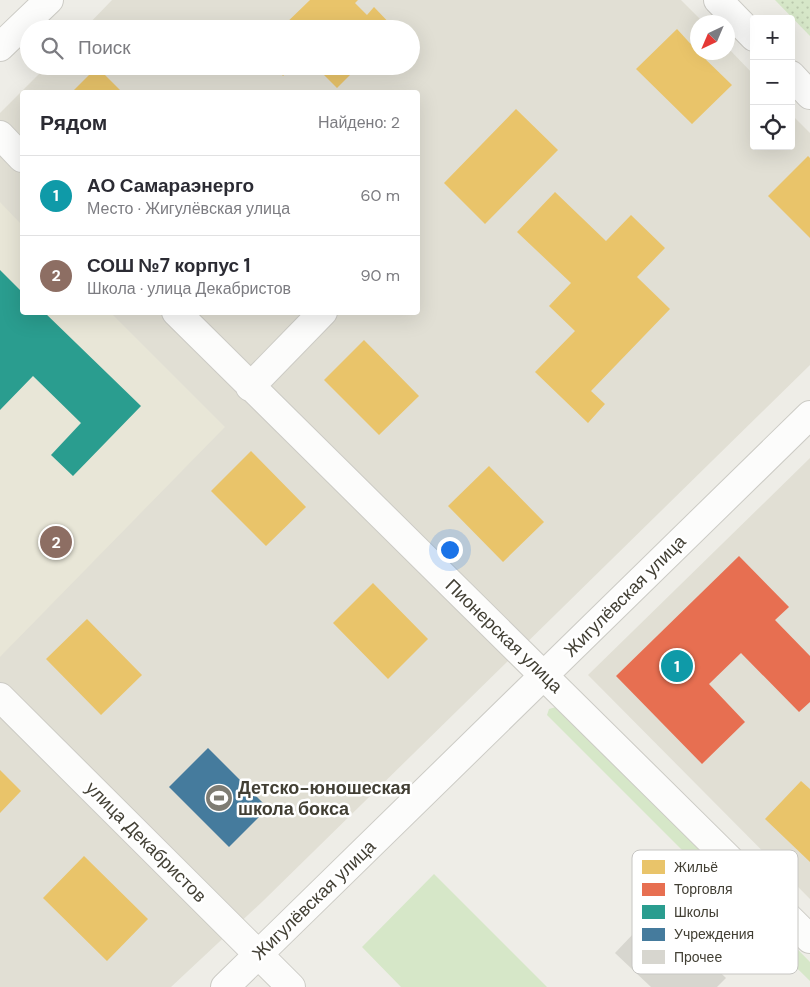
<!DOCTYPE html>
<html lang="ru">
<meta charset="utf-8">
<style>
:root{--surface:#fff;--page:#f2f2f3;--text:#2b2b33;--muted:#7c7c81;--line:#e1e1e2;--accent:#0b8043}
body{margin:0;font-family:"DM Sans",sans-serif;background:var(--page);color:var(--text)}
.controls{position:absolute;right:15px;top:15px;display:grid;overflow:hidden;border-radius:5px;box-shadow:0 5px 20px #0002}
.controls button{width:45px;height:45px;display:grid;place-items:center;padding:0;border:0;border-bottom:1px solid var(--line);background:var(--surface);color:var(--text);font:25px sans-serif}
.compass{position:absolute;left:690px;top:15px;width:45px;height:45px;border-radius:50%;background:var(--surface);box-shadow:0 5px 20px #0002;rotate:224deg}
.you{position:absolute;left:449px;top:549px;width:18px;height:18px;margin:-12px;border:4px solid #fff;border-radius:50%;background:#1a73e8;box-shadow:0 0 0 8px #1a73e833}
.badge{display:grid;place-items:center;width:32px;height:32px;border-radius:50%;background:var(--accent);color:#fff;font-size:16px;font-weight:700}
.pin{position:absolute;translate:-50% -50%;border:2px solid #fff;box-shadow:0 1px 5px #0006}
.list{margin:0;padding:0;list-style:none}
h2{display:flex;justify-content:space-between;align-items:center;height:65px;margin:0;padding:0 20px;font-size:21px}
h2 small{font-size:16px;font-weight:400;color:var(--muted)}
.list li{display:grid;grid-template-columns:32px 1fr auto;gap:15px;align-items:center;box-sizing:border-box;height:80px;padding:0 20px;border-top:1px solid var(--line)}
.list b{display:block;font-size:19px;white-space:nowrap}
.list p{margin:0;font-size:16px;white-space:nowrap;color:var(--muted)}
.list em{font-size:16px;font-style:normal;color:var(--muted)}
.icon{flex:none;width:28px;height:28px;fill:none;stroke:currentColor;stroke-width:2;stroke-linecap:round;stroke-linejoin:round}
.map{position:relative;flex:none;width:810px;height:987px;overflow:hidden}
.search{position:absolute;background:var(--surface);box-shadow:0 5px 20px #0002;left:20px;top:20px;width:400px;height:55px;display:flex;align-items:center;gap:12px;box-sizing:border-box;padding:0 18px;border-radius:28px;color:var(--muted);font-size:19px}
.panel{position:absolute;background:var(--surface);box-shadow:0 5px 20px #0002;left:20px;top:90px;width:400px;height:225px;border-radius:5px}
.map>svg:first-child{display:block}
.residential{fill:#e1dfd4;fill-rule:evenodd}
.education{fill:#e8e6d7}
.green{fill:#d6e7c8}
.park{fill:url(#park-dots)}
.homes{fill:#e9c46a}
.shops{fill:#e76f51}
.schools{fill:#2a9d8f}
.public{fill:#457b9d}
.building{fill:#d7d6cf}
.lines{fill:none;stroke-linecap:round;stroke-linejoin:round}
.minor-casing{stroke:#cccbc5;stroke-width:30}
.minor{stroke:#fcfcfb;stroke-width:28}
.labels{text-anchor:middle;stroke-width:5;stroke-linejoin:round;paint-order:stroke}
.street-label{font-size:18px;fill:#423f34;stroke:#fff}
.poi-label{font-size:18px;font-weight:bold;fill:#423f34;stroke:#fff;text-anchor:start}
.key{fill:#fff;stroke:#c6c5c2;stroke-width:1}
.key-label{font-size:14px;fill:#423f34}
</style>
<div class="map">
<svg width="810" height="987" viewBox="0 0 810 987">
<defs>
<pattern id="park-dots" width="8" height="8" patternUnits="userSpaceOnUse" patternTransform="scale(1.25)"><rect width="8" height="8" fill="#d6e7c8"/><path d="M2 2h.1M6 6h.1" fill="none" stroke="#b9c7ac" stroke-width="1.8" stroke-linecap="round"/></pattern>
</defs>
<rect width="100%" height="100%" fill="#eeede7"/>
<path class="residential" d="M112,0H681L703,22H698V52H728V48L754,75V146H791V114L810,133V365L263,901L171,987H0V113L47,66H411V29H84ZM22,92H418V312H22Z
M810,458V899L588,675Z"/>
<path class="education" d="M0,202L22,225V312L111,313L225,427L0,657Z"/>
<path class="green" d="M556,707L741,892L733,901L547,715L549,709Z
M434,874L547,987H401L362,947Z
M757,908L810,962V981L747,919Z"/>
<path class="park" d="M775,0H810V36Z"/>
<path class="homes" d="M310,0H358L355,3L367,15L374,7L395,29H280Z
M677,29L698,52L732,85L692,124L636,69Z
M274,66H293L283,76Z
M315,66H359L337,88Z
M97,67L122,92H72Z
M516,109L558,150L485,224L444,183Z
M808,156L810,158V238L768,196Z
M555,192L606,241L631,215L665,248L637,277L670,309L591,391L605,404L588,423L535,372L575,331L549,306L571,283L517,232Z
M364,340L419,396L379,435L324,380Z
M251,451L306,507L266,546L211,491Z
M489,466L544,522L503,562L448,506Z
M373,583L428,639L388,679L333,623Z
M87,619L142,675L101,715L46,659Z
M0,770L21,791L0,813Z
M801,781L810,789V862L765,819Z
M84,856L148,919L107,961L43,898Z"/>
<path class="shops" d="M739,556L789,607L775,620L810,656V702L799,712L741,653L709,684L745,722L702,764L616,676Z"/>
<path class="schools" d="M0,270L22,292V312H44L141,406L73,476L51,455L81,423L33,376L0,410Z"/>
<path class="public" d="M208,748L268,808L229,847L169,787Z"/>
<path class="building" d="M655,911L726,978L717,987H651L615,953Z"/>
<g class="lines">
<g class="minor-casing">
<path id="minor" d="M718,0L754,37
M0,47L49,0
M791,75L810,95
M0,135L22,158
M176,312L810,939
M250,387L323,312
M0,697L291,987
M699,953L763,893
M225,987L810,415"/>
</g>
<use href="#minor" class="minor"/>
</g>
<defs>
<g id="stadium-disc" transform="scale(1.4375)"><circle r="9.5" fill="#7e7c73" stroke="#fff"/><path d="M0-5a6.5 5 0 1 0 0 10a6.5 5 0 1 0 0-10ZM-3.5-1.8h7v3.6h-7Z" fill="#fff"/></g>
</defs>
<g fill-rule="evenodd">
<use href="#stadium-disc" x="219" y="798"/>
</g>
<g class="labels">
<g class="street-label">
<text transform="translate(625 596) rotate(-45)" y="6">Жигулёвская улица</text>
<text transform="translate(504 636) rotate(44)" y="6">Пионерская улица</text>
<text transform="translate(146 842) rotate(45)" y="6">улица Декабристов</text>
<text transform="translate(314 900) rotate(-44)" y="6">Жигулёвская улица</text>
</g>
<g class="poi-label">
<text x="238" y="794">Детско-юношеская<tspan x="238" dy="21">школа бокса</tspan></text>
</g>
</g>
<rect x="632" y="850" width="166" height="124" rx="8" class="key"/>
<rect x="642" y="860" width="23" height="14" fill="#e9c46a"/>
<rect x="642" y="883" width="23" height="13" fill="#e76f51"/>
<rect x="642" y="905" width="23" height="14" fill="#2a9d8f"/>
<rect x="642" y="928" width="23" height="13" fill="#457b9d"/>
<rect x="642" y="950" width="23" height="14" fill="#d7d6cf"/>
<g class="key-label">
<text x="674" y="872">Жильё</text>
<text x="674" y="894">Торговля</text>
<text x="674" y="917">Школы</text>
<text x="674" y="939">Учреждения</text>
<text x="674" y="962">Прочее</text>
</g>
</svg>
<div class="controls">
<button>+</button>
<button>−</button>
<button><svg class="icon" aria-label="locate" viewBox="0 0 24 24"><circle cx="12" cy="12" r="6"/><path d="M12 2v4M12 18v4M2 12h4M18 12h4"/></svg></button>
</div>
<svg class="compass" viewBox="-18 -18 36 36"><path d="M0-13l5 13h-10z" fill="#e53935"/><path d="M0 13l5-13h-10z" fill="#7c7c81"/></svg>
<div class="you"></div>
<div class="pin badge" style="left:677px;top:666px;background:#0f9aa8">1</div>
<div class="pin badge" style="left:56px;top:542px;background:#8d6e63">2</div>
<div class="search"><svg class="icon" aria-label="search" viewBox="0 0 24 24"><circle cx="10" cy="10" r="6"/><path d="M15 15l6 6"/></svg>Поиск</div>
<section class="panel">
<h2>Рядом<small>Найдено: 2</small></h2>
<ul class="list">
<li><span class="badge" style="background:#0f9aa8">1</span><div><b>АО Самараэнерго</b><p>Место · Жигулёвская улица</p></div><em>60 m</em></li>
<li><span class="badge" style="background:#8d6e63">2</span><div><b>СОШ №7 корпус 1</b><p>Школа · улица Декабристов</p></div><em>90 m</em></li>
</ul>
</section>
</div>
